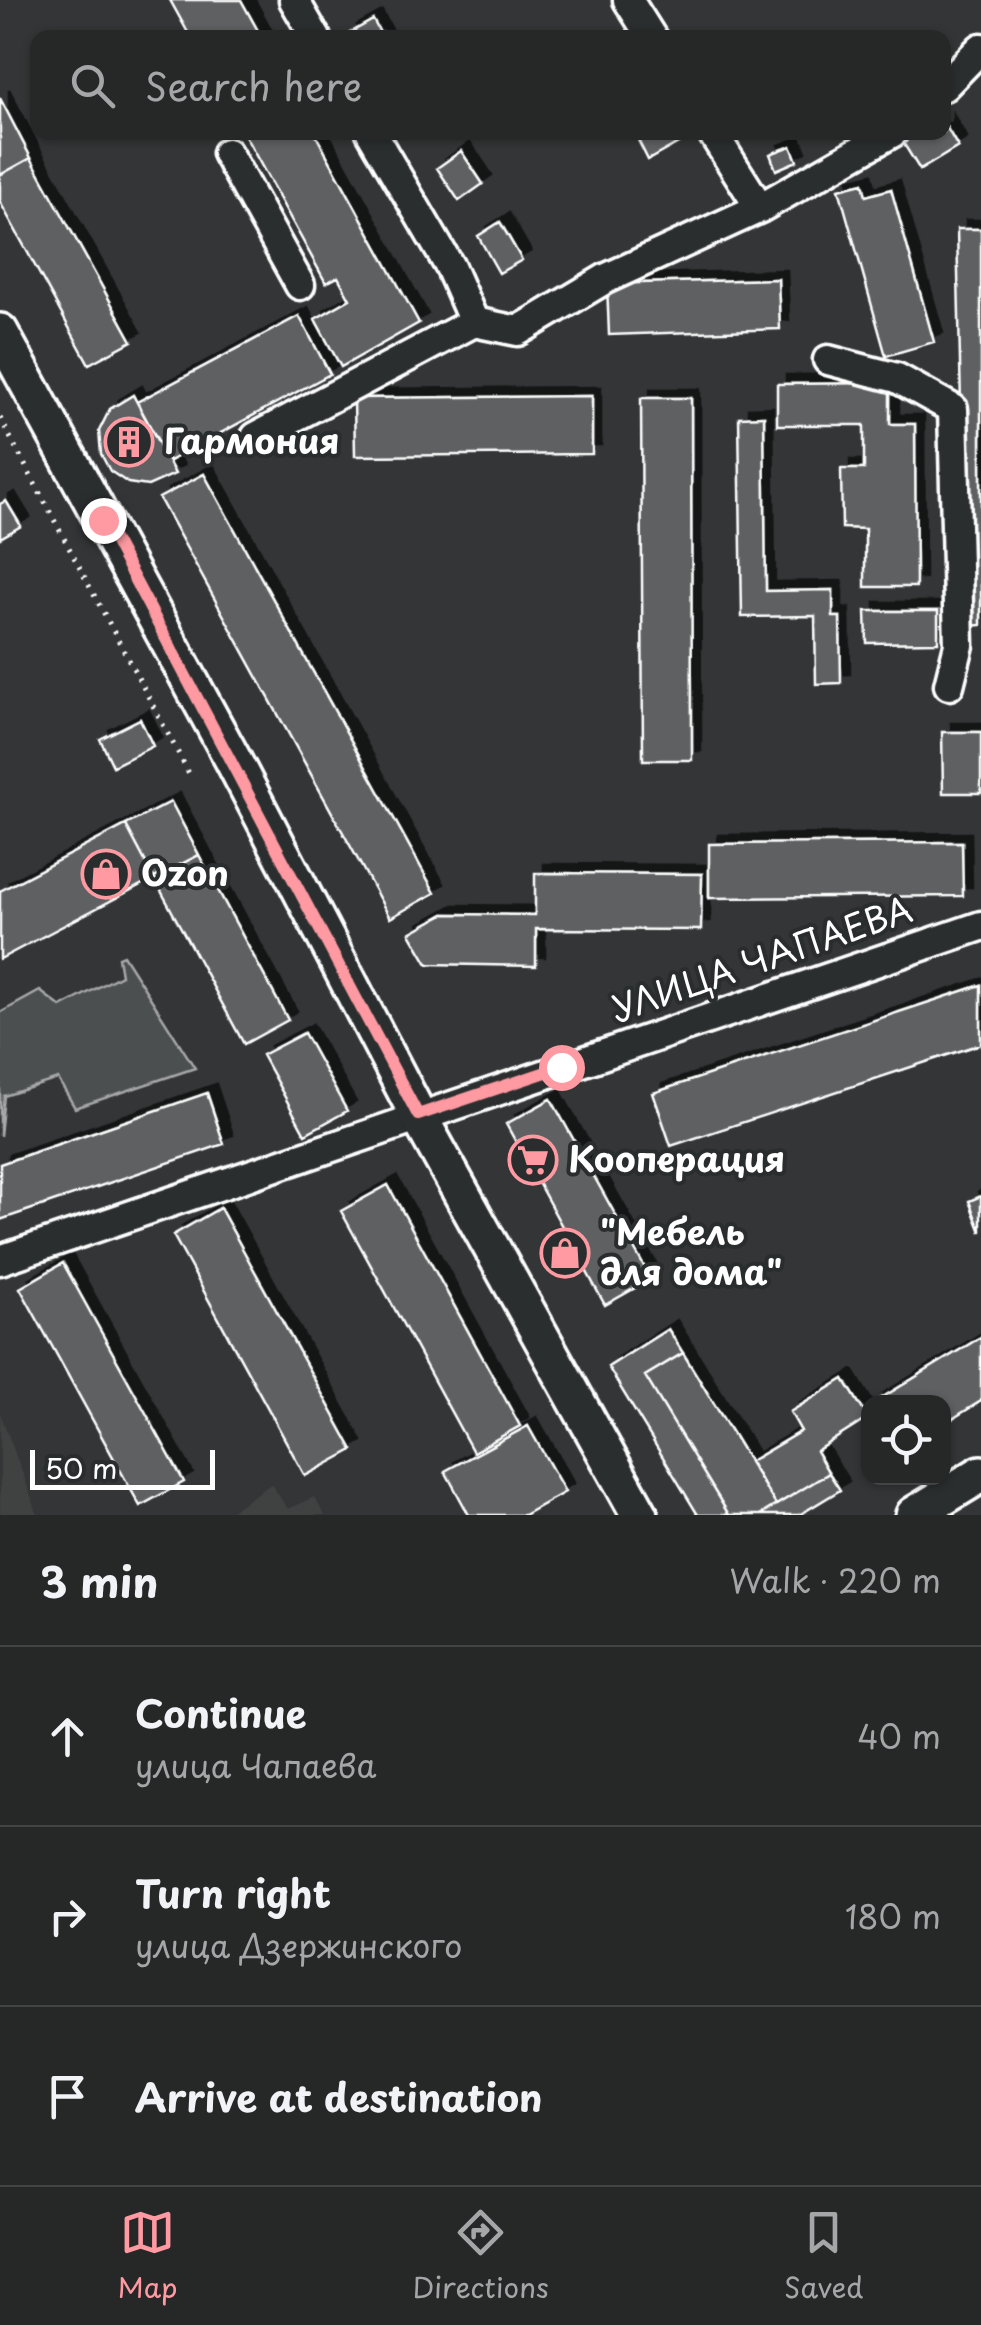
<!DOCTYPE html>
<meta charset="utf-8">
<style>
:root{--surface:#262828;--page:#323434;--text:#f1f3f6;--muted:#a4a6a8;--line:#424445;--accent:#ff9aa2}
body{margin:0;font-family:"Playpen Sans",sans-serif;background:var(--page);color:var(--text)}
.controls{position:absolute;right:30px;bottom:30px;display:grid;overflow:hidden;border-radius:20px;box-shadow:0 2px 8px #0004}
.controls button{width:90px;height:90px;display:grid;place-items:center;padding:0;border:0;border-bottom:2px solid var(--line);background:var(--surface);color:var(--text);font:50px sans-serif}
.scale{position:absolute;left:30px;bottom:25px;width:185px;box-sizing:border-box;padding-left:10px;border:5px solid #fff;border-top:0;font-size:28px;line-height:35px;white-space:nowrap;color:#fff;-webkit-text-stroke:8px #2a2d2e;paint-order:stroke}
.stop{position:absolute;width:30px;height:30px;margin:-22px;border:8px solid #ff9aa2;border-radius:50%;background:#fff}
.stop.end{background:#ff9aa2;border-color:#fff;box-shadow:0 2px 10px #0008}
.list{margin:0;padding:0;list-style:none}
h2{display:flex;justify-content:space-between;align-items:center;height:130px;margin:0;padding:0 40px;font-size:42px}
h2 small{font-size:32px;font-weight:400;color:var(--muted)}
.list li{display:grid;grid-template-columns:65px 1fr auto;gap:30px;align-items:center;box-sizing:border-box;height:180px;padding:0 40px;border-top:2px solid var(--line)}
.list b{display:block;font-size:38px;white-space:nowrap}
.list p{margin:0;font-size:32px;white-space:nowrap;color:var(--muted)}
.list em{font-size:32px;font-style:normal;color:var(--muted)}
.icon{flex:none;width:55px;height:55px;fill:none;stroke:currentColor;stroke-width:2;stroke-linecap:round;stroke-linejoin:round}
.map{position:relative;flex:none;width:981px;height:1515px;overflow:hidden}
.search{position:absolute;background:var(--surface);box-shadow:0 2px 8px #0004;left:30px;right:30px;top:30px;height:110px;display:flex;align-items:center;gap:25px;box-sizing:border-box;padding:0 35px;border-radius:20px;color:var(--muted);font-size:38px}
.sheet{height:670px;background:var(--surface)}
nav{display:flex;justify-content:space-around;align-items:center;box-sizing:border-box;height:140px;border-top:2px solid var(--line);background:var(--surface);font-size:28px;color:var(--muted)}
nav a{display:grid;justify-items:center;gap:5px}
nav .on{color:var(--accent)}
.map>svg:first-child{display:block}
.built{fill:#404243}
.green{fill:#4c4f50;stroke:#a6a7a8;stroke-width:2.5}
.building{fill:#5f6162;stroke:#fff;stroke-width:2.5;filter:url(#shadow)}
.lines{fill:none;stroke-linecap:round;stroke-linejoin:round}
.minor-casing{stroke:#fff;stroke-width:35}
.major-casing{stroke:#fff;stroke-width:42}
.path{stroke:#fff;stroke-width:5;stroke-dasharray:2.5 8;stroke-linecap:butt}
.minor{stroke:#2a2d2e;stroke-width:28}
.major{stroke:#2a2d2e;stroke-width:35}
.route{stroke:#ff9aa2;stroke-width:12}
.labels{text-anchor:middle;stroke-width:8;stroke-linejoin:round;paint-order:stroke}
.poi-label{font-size:35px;font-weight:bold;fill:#fff;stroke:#2a2d2e;text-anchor:start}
.street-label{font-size:35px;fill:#fff;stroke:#2a2d2e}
</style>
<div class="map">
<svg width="981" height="1515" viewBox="0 0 981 1515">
<defs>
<filter id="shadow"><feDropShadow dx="9" dy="-9" stdDeviation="0" flood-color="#0009"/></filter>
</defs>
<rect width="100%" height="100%" fill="#333536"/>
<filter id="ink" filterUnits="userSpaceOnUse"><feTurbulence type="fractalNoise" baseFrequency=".01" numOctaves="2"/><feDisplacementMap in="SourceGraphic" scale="20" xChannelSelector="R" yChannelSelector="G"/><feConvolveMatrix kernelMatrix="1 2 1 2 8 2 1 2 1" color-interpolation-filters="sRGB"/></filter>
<g filter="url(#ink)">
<path class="built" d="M0,1413L38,1515H0Z
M271,1484L288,1509L314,1497L325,1515H224Z"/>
<path class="green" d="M123,955L195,1068L75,1108L58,1079L4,1096L0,1136V1013L40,991L61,1007L121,975L118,957Z"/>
<path class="building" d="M170,0H241L262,38H191Z
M373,20L383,38H350L348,34Z
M0,98L31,158L0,175Z
M944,123L958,147L920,170L902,141L917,132H944Z
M243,132H314L419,323L341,367L315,319L350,299L338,277L326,283Z
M646,132H675L680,142L648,160L637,138Z
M791,146L797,161L776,170L770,154Z
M461,151L483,184L459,201L437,168Z
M31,158L132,341L89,364L0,202V175Z
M863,183L866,196L891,189L934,342L886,356L839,189Z
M500,222L522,260L499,273L478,236Z
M957,229H981V625L966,626Z
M778,279L780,329L609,335L607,284Z
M299,316L330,374L169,461L137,402Z
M890,383V424H915L916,587H865V529L842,528L841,469H864V425H777V384Z
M133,395L175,474L148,486L128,483L110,471L101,454L99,431L110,409Z
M592,396V454L355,456L354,398Z
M641,398H691L692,760H643Z
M764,416L766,591L833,590V617H840L841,683L816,684L815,616L742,617L739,417Z
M204,474L435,893L390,918L159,498Z
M6,501L21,526L0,538V504Z
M866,611H938V642L867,643Z
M140,719L153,746L113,766L100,739Z
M942,732H981V793H943Z
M171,802L199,855L154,878L126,825Z
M126,825L154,878L0,959V891Z
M962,842L963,896L709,898V844Z
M199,855L288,1020L244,1044L154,878Z
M535,873L702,874L701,930L536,929V966L428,964L410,933L444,914L535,915Z
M981,985V1044L671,1146L653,1093Z
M304,1033L347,1111L305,1134L262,1055Z
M207,1093L224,1144L0,1220V1164Z
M551,1099L651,1279L605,1305L506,1124Z
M388,1185L520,1426L473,1452L341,1211Z
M981,1196V1232L969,1201Z
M220,1208L353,1450L305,1476L173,1235Z
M63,1263L184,1482L140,1506L20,1288Z
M668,1329L683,1353L645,1376L729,1515H698L608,1367Z
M981,1337V1401L944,1424V1402H875Z
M683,1353L776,1505L760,1515H729L645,1376Z
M844,1379L868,1418L816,1451L829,1473L776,1505L749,1462L801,1431L790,1412Z
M528,1426L565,1492L524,1515H469L445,1471Z
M829,1473L840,1490L799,1515H760Z"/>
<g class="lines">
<g class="minor-casing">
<path id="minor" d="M294,0L316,38
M628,0L652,38
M944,86L981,48
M371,132L450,267L474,322
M712,132L760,208
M227,153L300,285
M828,360L897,378L953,409L959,645L949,685
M256,437L474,322L518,331L605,279L760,208L893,132
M0,1260L981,926"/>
</g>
<g class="major-casing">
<path id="major" d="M0,332L232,758L418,1115L640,1515
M914,1515L981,1474"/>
</g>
<path class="path" d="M0,418L192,779"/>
<use href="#minor" class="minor"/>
<use href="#major" class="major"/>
</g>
</g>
<g class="lines" filter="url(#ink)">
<path class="route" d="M103,520L418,1115L561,1067"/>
</g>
<defs>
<g id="building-ring" transform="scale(2.5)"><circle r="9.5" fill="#2a2d2e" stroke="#ff9aa2" stroke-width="1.5"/><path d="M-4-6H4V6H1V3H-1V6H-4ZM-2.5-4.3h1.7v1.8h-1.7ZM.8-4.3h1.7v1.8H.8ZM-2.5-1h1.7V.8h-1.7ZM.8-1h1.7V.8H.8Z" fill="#ff9aa2"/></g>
<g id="shop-ring" transform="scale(2.5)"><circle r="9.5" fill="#2a2d2e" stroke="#ff9aa2" stroke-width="1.5"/><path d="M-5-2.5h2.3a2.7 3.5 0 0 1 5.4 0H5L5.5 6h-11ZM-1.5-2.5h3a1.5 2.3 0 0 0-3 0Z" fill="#ff9aa2"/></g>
<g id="supermarket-ring" transform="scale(2.5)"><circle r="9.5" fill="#2a2d2e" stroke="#ff9aa2" stroke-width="1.5"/><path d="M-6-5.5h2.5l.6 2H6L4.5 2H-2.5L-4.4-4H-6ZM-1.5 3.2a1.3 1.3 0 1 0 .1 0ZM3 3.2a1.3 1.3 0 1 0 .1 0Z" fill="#ff9aa2"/></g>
</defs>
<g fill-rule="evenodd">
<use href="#building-ring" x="129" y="442"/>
<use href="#shop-ring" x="106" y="874"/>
<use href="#supermarket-ring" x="533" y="1160"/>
<use href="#shop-ring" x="565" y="1253"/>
</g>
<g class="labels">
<g class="poi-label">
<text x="164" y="454">Гармония</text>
<text x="141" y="886">Ozon</text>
<text x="568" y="1172">Кооперация</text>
<text x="600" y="1245">"Мебель<tspan x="600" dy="40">для дома"</tspan></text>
</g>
<g class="street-label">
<text transform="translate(762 960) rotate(-19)" y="12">УЛИЦА ЧАПАЕВА</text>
</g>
</g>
</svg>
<div class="controls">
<button><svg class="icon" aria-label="locate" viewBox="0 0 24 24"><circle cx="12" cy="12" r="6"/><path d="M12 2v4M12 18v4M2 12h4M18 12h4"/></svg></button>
</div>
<div class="scale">50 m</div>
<div class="stop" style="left:561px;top:1067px"></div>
<div class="stop end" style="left:103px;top:520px"></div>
<div class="search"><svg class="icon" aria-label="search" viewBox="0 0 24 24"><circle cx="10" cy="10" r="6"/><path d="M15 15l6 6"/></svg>Search here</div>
</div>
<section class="sheet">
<h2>3 min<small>Walk · 220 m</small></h2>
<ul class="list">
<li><svg class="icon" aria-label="ahead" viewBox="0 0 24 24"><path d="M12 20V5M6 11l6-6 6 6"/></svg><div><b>Continue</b><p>улица Чапаева</p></div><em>40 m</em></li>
<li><svg class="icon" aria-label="right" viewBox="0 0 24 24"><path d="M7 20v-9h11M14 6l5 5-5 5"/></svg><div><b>Turn right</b><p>улица Дзержинского</p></div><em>180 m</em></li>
<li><svg class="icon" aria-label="arrive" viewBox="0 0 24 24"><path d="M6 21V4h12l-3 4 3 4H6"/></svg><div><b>Arrive at destination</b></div></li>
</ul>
</section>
<nav>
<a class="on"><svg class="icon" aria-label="map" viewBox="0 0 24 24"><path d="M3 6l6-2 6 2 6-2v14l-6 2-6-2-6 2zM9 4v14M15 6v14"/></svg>Map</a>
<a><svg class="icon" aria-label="directions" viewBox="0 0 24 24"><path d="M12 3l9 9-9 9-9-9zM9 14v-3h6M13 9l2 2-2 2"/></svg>Directions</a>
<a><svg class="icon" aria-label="saved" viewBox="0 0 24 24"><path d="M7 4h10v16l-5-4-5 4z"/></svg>Saved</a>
</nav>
